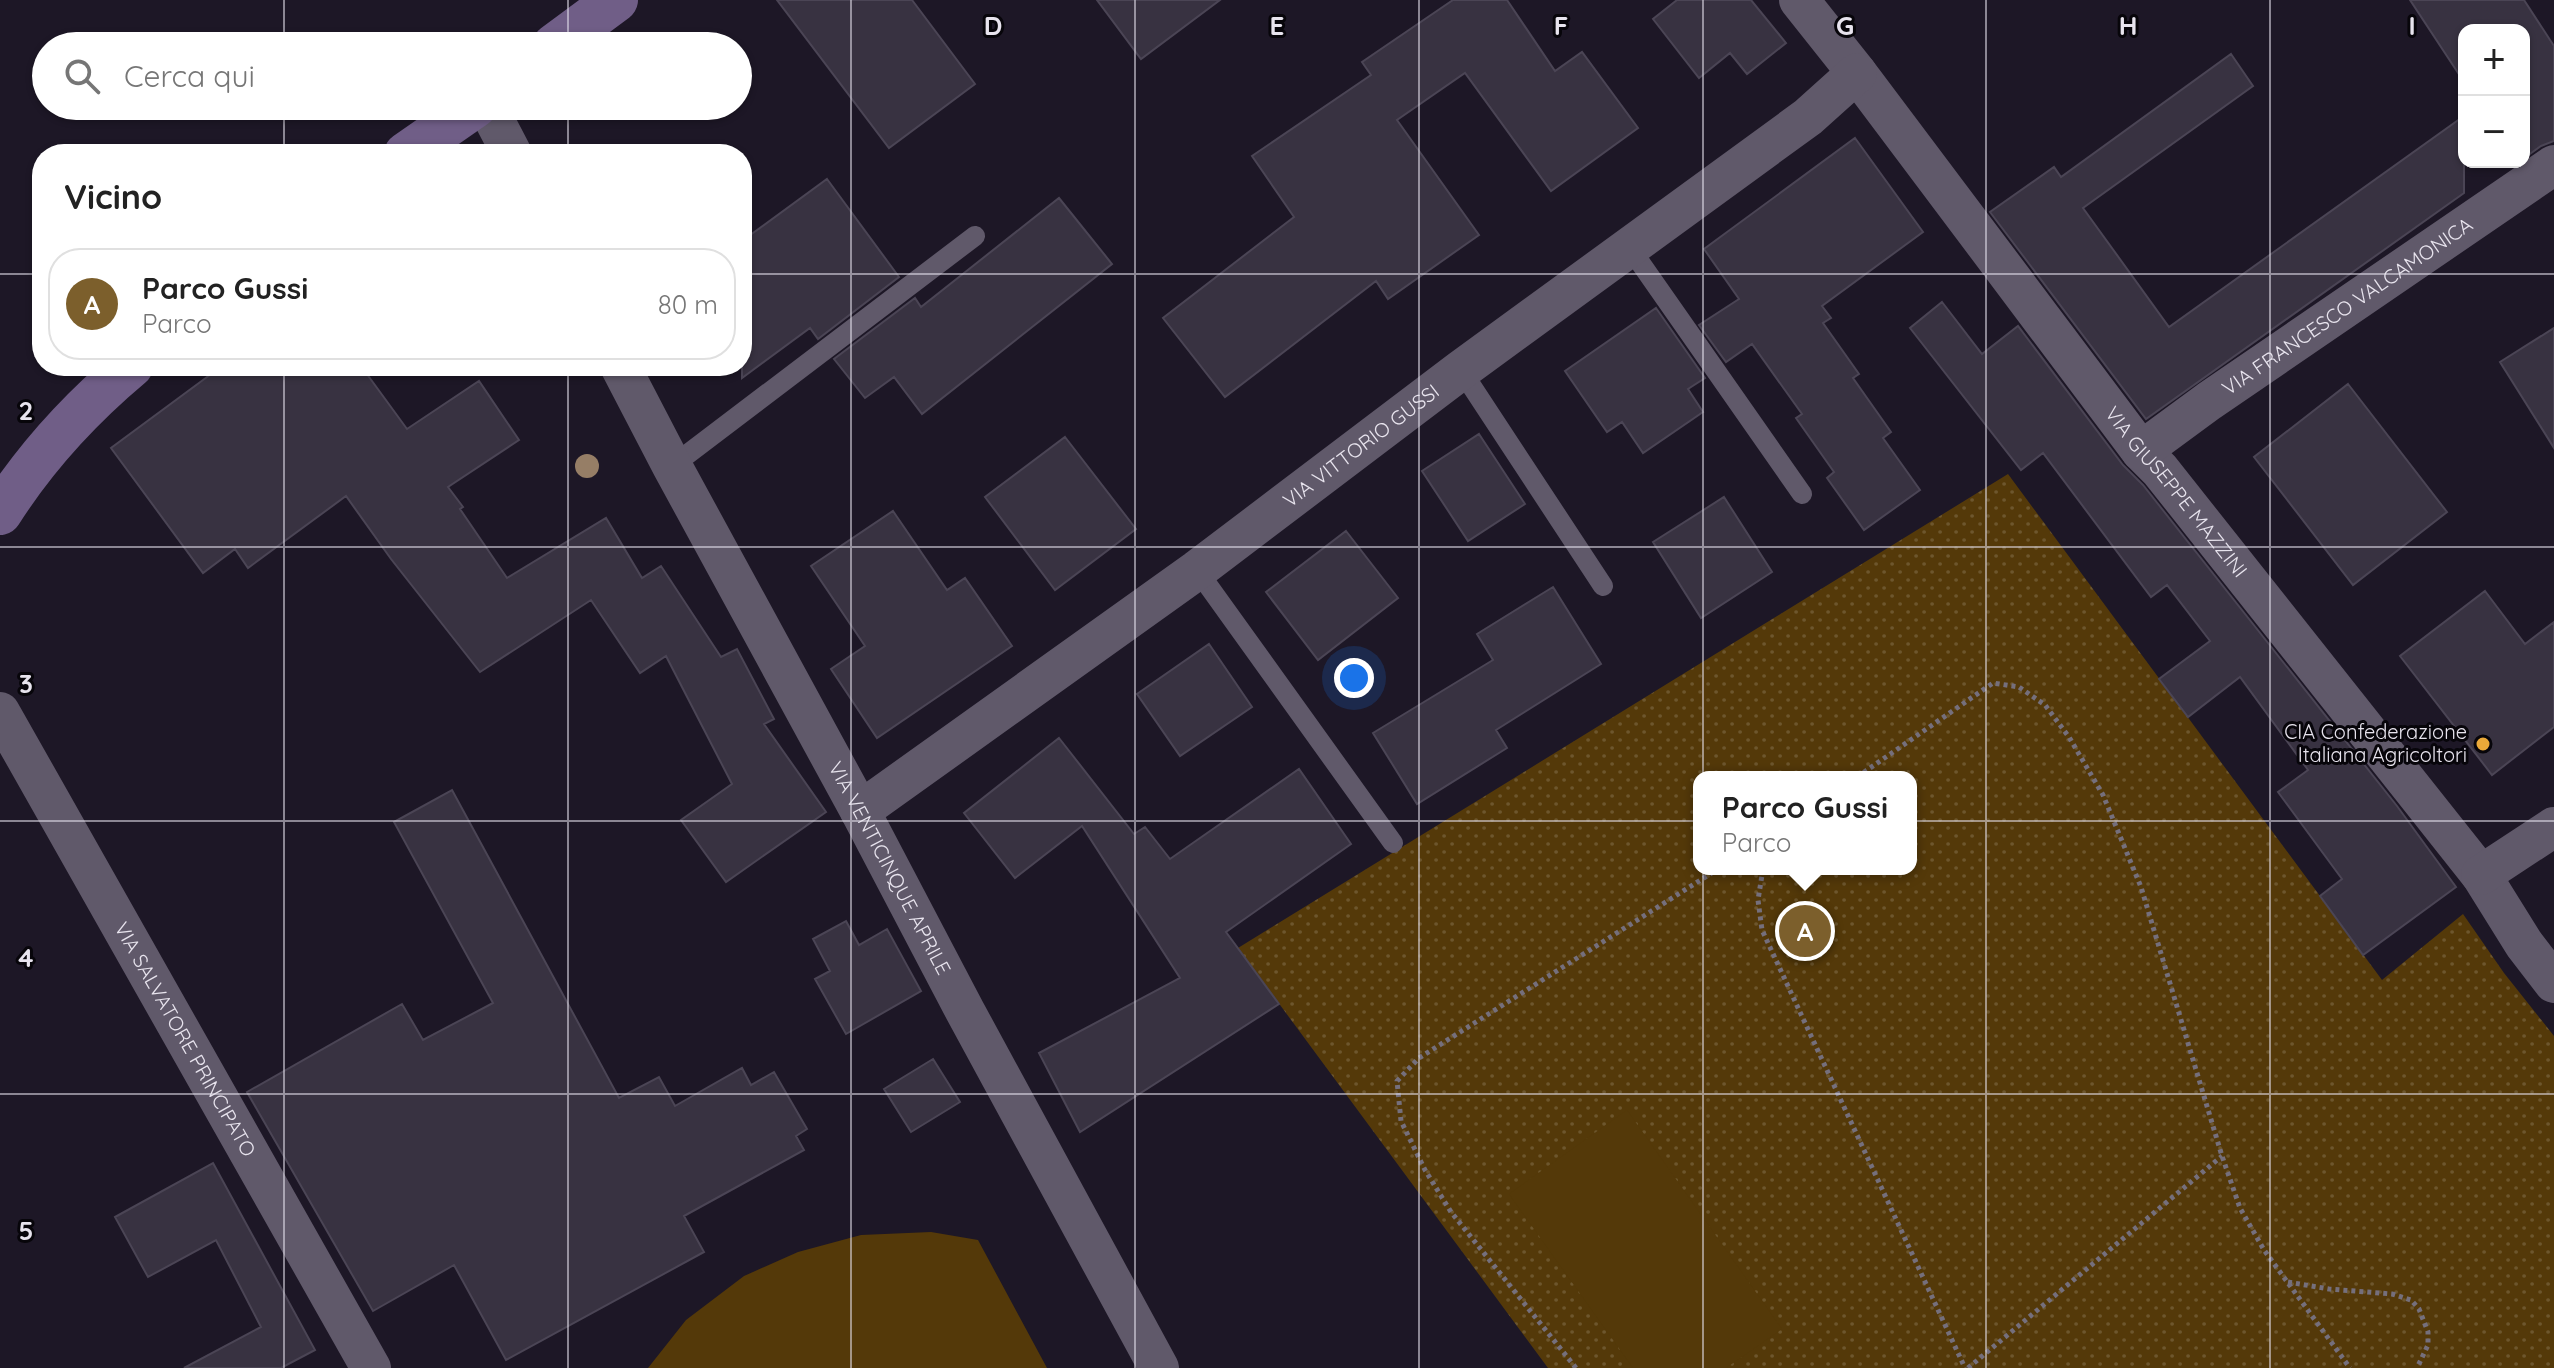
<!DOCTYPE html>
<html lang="it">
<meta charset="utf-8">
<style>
:root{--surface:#fff;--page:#f2f2f2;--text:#222;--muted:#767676;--line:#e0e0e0;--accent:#7c5f2c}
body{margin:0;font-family:Quicksand,sans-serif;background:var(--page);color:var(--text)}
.controls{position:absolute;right:24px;top:24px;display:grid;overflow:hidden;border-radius:16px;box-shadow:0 2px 6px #0004}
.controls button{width:72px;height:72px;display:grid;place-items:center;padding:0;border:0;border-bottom:2px solid var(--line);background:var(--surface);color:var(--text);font:40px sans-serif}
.you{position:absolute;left:1354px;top:678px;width:28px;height:28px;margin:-20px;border:6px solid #fff;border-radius:50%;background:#1a73e8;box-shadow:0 0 0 12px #1a73e833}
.badge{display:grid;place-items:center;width:52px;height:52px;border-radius:50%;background:var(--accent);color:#fff;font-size:26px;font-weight:700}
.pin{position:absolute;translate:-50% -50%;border:4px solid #fff;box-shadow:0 2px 8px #0006}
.popup{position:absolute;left:1693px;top:771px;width:224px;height:104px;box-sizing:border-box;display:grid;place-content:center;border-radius:16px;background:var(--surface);filter:drop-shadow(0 2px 6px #0005);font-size:26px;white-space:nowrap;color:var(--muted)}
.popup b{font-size:30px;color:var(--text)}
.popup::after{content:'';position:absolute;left:50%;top:100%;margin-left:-16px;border:16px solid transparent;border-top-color:var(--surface)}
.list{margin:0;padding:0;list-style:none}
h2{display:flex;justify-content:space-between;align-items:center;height:104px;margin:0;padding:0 32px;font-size:34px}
h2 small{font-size:26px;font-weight:400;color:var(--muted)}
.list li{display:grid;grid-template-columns:52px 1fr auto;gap:24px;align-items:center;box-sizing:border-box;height:112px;margin:0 16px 16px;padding:0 16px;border:2px solid var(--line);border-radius:32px}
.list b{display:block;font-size:30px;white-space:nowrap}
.list p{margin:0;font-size:26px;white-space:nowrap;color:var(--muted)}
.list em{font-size:26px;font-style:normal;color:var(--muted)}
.icon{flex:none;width:44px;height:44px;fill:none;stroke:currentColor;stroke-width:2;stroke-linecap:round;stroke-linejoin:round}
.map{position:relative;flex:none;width:2554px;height:1368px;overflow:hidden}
.search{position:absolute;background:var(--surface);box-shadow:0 2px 6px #0004;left:32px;top:32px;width:720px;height:88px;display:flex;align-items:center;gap:20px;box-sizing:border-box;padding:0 28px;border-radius:44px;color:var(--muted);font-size:30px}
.panel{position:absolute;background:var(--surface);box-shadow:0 2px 6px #0004;left:32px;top:144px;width:720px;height:232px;border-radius:32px}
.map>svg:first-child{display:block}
.park{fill:url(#park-dots);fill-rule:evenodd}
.pitch{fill:#543909}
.building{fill:#383241;stroke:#4b4555;stroke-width:2}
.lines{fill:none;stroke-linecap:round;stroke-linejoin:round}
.path{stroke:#756f7c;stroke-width:5;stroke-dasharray:4 4;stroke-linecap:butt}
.lane{stroke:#60596a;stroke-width:20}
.street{stroke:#60596a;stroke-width:40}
.secondary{stroke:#705e87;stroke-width:44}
.tree{fill:#967e66}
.grid{fill:none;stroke:#e8e4ee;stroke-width:2;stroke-opacity:0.55}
.poi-dot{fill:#eba939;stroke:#07050a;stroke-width:3}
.labels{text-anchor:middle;stroke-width:6;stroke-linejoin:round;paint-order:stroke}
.street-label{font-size:20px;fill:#e8e4ee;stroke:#07050a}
.poi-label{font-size:20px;fill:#e8e4ee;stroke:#07050a;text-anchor:end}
.grid-label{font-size:26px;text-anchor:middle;font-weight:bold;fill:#e8e4ee;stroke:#07050a;stroke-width:6;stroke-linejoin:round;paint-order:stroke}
</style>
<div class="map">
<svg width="2554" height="1368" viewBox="0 0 2554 1368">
<defs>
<pattern id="park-dots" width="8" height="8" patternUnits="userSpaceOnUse" patternTransform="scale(2)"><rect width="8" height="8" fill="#543909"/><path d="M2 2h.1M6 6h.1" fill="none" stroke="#6d562d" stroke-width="1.8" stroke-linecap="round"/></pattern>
</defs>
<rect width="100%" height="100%" fill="#1d1726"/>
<path class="park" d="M2008,474L2382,980L2463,914L2504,973L2554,1036V1368H1548L1238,948ZM1699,777H1911V869H1699Z"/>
<path class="pitch" d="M1627,1110L1782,1329L1726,1368H1633L1509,1194Z
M931,1232L978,1240L1047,1368H648L686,1320L744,1276L798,1252L861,1235Z"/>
<path class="building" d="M777,0H912L975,84L889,148Z
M1097,0H1220L1141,59Z
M1453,0H1507L1555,71L1582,52L1638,128L1551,191L1465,73L1397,120L1479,235L1388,299L1376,281L1225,397L1163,318L1294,217L1252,156L1371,75L1362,62Z
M1677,0H1751L1786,43L1747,74L1730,53L1699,78L1653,19Z
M2410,0H2524L2554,46V141L2541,146L2527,156L2524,151V30H2464V82Z
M2231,54L2253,86L2083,208L2169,327L2464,116V193L2146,419L1990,212L2054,167L2061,177Z
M1855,138L1923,232L1822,306L1831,318L1823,323L1859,374L1853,378L1891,432L1883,438L1920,490L1864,530L1827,478L1834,472L1796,418L1802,414L1752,344L1726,362L1699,325L1739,299L1704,249Z
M827,179L899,277L818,339L810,328L742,378V241Z
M1059,198L1112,264L922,414L894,377L865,398L834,359L915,298L921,307Z
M1942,302L1982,354L2018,326L2123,465L2143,485L2397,806L2456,887L2363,955L2320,896L2342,879L2278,792L2308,770L2240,677L2188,717L2159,679L2210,641L2167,585L2151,597L2043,453L2021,470L1910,328Z
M1656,308L1705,378L1688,389L1703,412L1643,453L1622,422L1607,432L1565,371Z
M2554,328V448L2500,362Z
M222,366H361L407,429L479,381L519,440L448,487L463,507L460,509L507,578L606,518L642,578L661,566L721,657L737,649L774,719L764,724L826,812L726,882L681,820L732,784L666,656L640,673L591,600L480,672L391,559L346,496L248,568L235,549L203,573L111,448Z
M2348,384L2447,512L2353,585L2254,457Z
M1479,434L1525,504L1468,541L1422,471Z
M1065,437L1136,529L1055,590L985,497Z
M1724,497L1772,572L1701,618L1653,542Z
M893,511L947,590L965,578L1012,646L877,738L831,669L865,646L811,566Z
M1346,531L1398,598L1318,660L1266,592Z
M1553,587L1601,664L1496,730L1507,748L1417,804L1373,733L1493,660L1477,634Z
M2485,591L2525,644L2554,622V727L2492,775L2400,656Z
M1209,644L1252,707L1180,756L1137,694Z
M1059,738L1134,834L1145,827L1170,859L1299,769L1351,844L1226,932L1279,1004L1080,1132L1039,1053L1180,978L1082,826L1015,878L964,813Z
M452,790L619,1098L659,1077L675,1106L742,1068L751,1085L774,1072L807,1129L796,1136L804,1150L684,1216L704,1252L506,1360L454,1265L373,1311L247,1092L402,1004L423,1040L493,1003L394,822Z
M846,921L859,945L887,929L921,991L846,1034L815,979L830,971L813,939Z
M933,1059L960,1102L911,1132L884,1089Z
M213,1163L315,1350L281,1368H184L261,1327L216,1240L148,1277L115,1217Z"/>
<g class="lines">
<path class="path" d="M1857,777L1993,683L2019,687L2045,705L2069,737L2103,795L2141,887L2222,1156L2240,1208L2264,1250L2350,1368
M1763,869L1758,900L1762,930L1965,1368
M2288,1282L2329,1289L2392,1294L2411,1300L2419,1309L2428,1332V1345L2417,1368
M1576,1368L1451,1212L1425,1170L1401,1121L1397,1081L1419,1058L1718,869
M1968,1368L2222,1156"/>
<path class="lane" d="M1630,248L1802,494
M1461,370L1603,586
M672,466L975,236
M1197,570L1393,843"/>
<g class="street">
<path id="s1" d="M1799,0L1857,73L2141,451L2160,470L2481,875L2524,944L2554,983"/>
<path d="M487,106L512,154"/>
<path id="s2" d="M620,366L672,466L860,811L965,1011L1159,1368"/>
<path id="s3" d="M2141,451L2209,401L2554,165"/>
<path id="s4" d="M0,712L371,1368"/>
<path id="s5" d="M860,811L1197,570L1461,370L1808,117L1857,73"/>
<path d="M2481,875L2554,827"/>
</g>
<path class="secondary" d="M554,46L616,0
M406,154L475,106
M0,513C35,458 81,408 131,366"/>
</g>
<circle class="tree" cx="587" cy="466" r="12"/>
<path class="grid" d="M284,0V46M568,0V46M851,0V1368M1135,0V1368M1419,0V1368M1703,0V1368M1986,0V1368M2270,0V1368M284,106V154M568,106V154M0,274H42M742,274H2554M284,366V1368M568,366V1368M0,547H2554M0,821H2554M0,1094H2554"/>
<circle class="poi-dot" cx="2483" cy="744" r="8"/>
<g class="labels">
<g class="street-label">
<text dy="7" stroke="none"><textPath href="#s3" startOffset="252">VIA FRANCESCO VALCAMONICA</textPath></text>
<text dy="7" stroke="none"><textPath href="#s5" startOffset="620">VIA VITTORIO GUSSI</textPath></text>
<text dy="7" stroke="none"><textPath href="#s1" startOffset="620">VIA GIUSEPPE MAZZINI</textPath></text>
<text dy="7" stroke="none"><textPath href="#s2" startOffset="570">VIA VENTICINQUE APRILE</textPath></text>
<text dy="7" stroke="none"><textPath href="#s4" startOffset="376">VIA SALVATORE PRINCIPATO</textPath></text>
</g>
<g class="poi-label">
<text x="2467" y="739">CIA Confederazione<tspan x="2467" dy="23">Italiana Agricoltori</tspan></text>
</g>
</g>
<g class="grid-label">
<text x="993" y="35">D</text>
<text x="1277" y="35">E</text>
<text x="1561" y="35">F</text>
<text x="1845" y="35">G</text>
<text x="2128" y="35">H</text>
<text x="2412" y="35">I</text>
<text x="26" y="420">2</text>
<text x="26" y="693">3</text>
<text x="26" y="967">4</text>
<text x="26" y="1240">5</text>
</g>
</svg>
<div class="controls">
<button>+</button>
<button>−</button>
</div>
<div class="you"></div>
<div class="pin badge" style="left:1805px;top:931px">A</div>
<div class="popup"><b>Parco Gussi</b>Parco</div>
<div class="search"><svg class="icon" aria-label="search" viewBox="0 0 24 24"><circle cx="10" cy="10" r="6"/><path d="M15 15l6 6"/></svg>Cerca qui</div>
<section class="panel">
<h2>Vicino<small></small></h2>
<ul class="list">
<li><span class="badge">A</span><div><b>Parco Gussi</b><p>Parco</p></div><em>80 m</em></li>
</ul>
</section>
</div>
